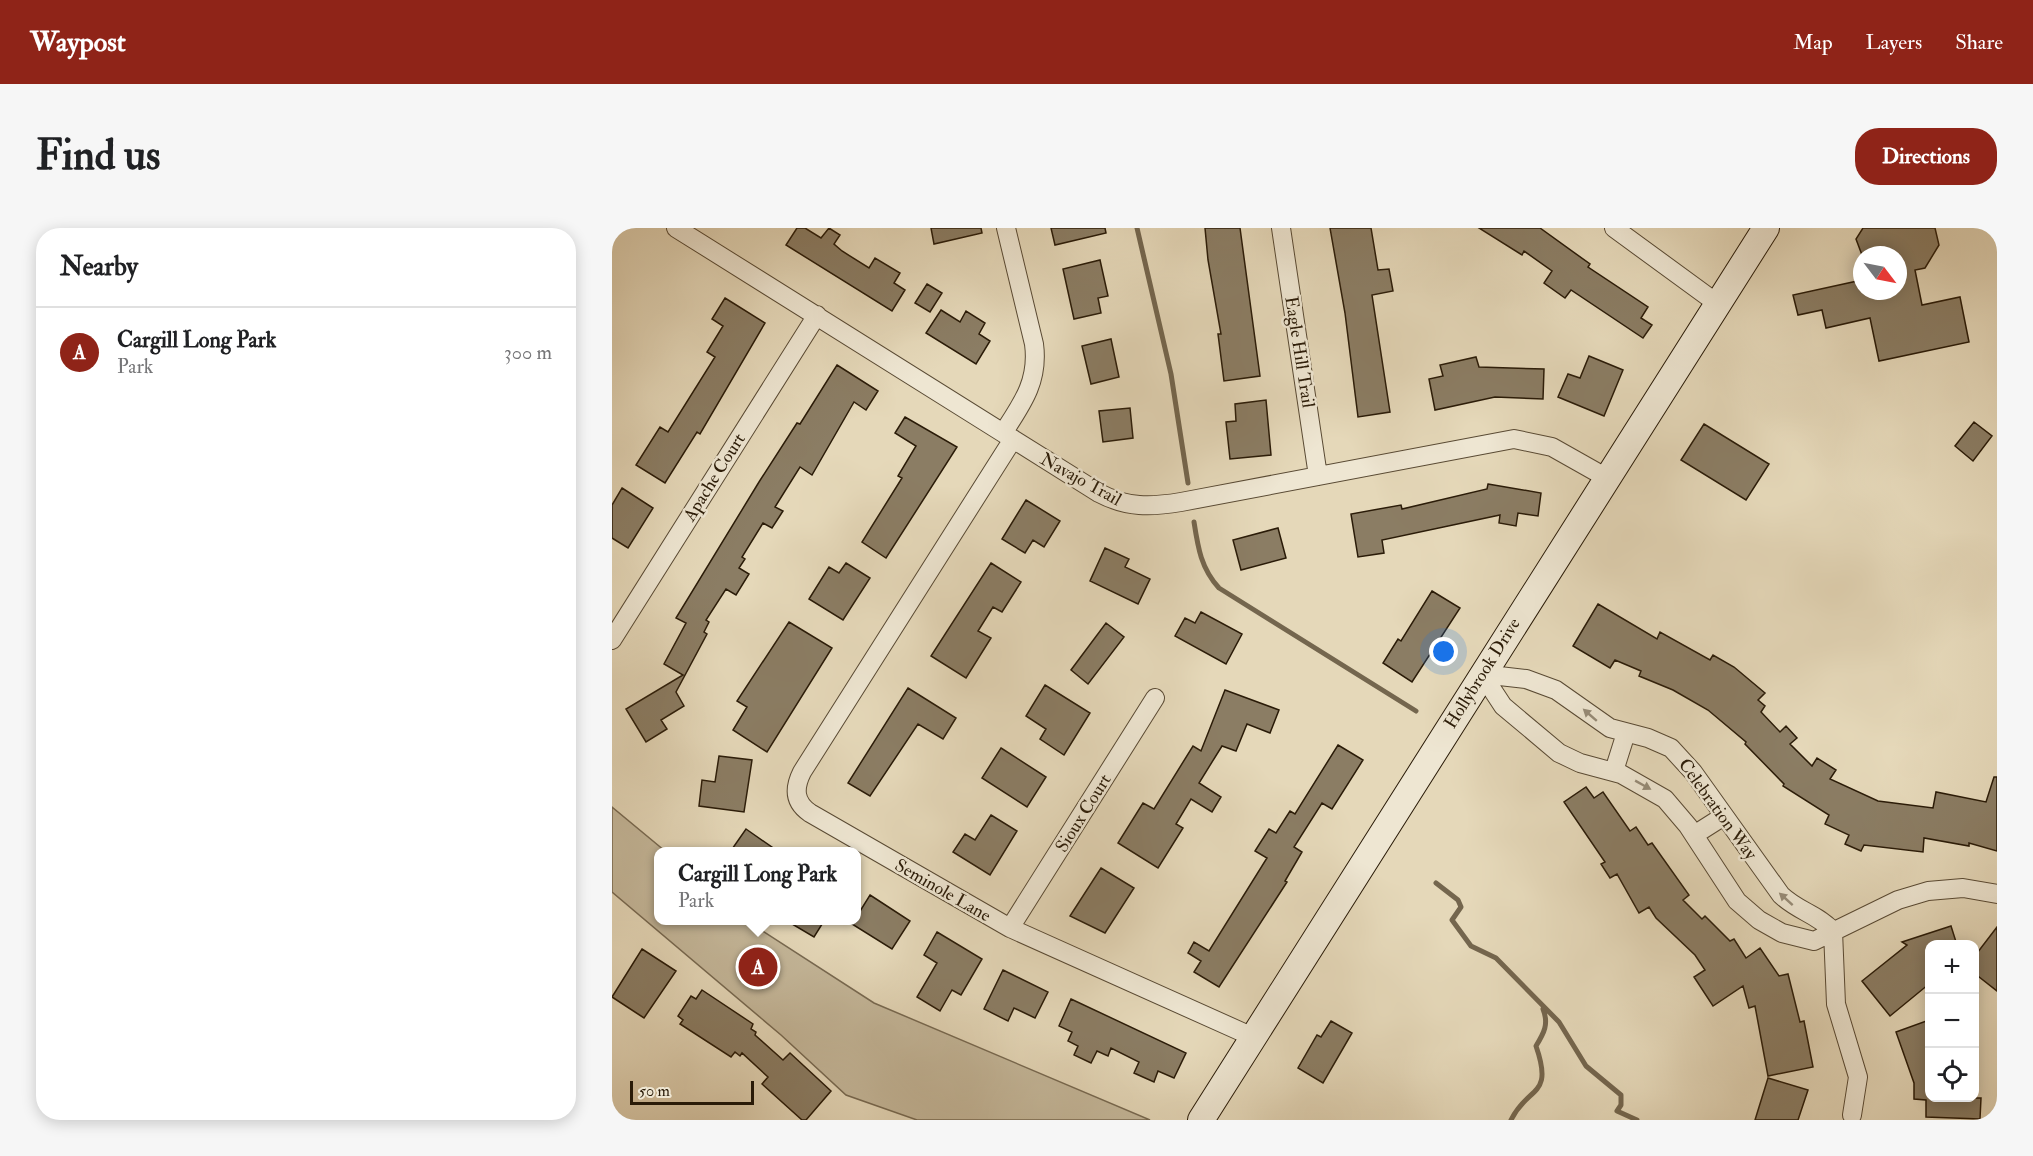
<!DOCTYPE html>
<meta charset="utf-8">
<style>
:root{--surface:#fff;--page:#f6f6f6;--text:#202124;--muted:#757577;--line:#e0e0e0;--accent:#8f2418}
body{margin:0;font-family:"IM FELL Double Pica",serif;background:var(--page);color:var(--text)}
.controls{position:absolute;right:18px;bottom:18px;display:grid;overflow:hidden;border-radius:12px;box-shadow:0 3px 15px #0003}
.controls button{width:54px;height:54px;display:grid;place-items:center;padding:0;border:0;border-bottom:2px solid var(--line);background:var(--surface);color:var(--text);font:30px sans-serif}
.compass{position:absolute;left:1241px;top:18px;width:54px;height:54px;border-radius:50%;background:var(--surface);box-shadow:0 3px 15px #0003;rotate:122deg}
.scale{position:absolute;left:18px;bottom:15px;width:124px;box-sizing:border-box;padding-left:6px;border:3px solid #2a1b08;border-top:0;font-size:16px;line-height:21px;white-space:nowrap;color:#2a1b08;-webkit-text-stroke:4px #eee6d2;paint-order:stroke}
.you{position:absolute;left:832px;top:424px;width:21px;height:21px;margin:-15px;border:4px solid #fff;border-radius:50%;background:#1a73e8;box-shadow:0 0 0 9px #1a73e833}
.badge{display:grid;place-items:center;width:39px;height:39px;border-radius:50%;background:var(--accent);color:#fff;font-size:20px;font-weight:700}
.pin{position:absolute;translate:-50% -50%;border:3px solid #fff;box-shadow:0 2px 6px #0006}
.popup{position:absolute;left:42px;top:619px;width:207px;height:78px;box-sizing:border-box;display:grid;place-content:center;border-radius:12px;background:var(--surface);filter:drop-shadow(0 2px 4px #0005);font-size:20px;white-space:nowrap;color:var(--muted)}
.popup b{font-size:22px;color:var(--text)}
.popup::after{content:'';position:absolute;left:50%;top:100%;margin-left:-12px;border:12px solid transparent;border-top-color:var(--surface)}
.list{margin:0;padding:0;list-style:none}
h2{display:flex;justify-content:space-between;align-items:center;height:78px;margin:0;padding:0 24px;font-size:26px}
h2 small{font-size:20px;font-weight:400;color:var(--muted)}
.list li{display:grid;grid-template-columns:39px 1fr auto;gap:18px;align-items:center;box-sizing:border-box;height:90px;padding:0 24px;border-top:2px solid var(--line)}
.list b{display:block;font-size:22px;white-space:nowrap}
.list p{margin:0;font-size:20px;white-space:nowrap;color:var(--muted)}
.list em{font-size:20px;font-style:normal;color:var(--muted)}
.icon{flex:none;width:33px;height:33px;fill:none;stroke:currentColor;stroke-width:2;stroke-linecap:round;stroke-linejoin:round}
.map{position:relative;flex:none;width:1385px;height:892px;overflow:hidden;border-radius:24px}
header{display:flex;align-items:center;gap:36px;box-sizing:border-box;height:84px;padding:0 30px;background:var(--accent);color:#fff}
header strong{font-size:28px}
nav{display:flex;gap:33px;margin-inline-start:auto;font-size:21px}
.intro{display:flex;align-items:center;justify-content:space-between;box-sizing:border-box;height:144px;padding:0 36px}
h1{margin:0;font-size:42px}
.button{padding:15px 27px;border-radius:24px;background:var(--accent);color:#fff;font-size:21px;font-weight:700}
main{display:flex;gap:36px;padding:0 36px}
aside{flex:1;background:var(--surface);border-radius:24px;box-shadow:0 3px 15px #0003}
.map>svg:first-child{display:block}
.green{fill:#c5b89b;stroke:#786a52;stroke-width:1.5}
.lines{fill:none;stroke-linecap:round;stroke-linejoin:round}
.stream{stroke:#74664e;stroke-width:5}
.building{fill:#8b7d64;stroke:#2a1b08;stroke-width:1.5}
.minor-casing{stroke:#594a34;stroke-width:20}
.secondary-casing{stroke:#2a1b08;stroke-width:28}
.minor{stroke:#eee6d2;stroke-width:18}
.secondary{stroke:#eee6d2;stroke-width:26}
.oneway{fill:#968b77}
.labels{text-anchor:middle;stroke-width:5;stroke-linejoin:round;paint-order:stroke}
.street-label{font-size:18px;fill:#2a1b08;stroke:#eee6d2}
</style>
<header>
<strong>Waypost</strong>
<nav><a>Map</a><a>Layers</a><a>Share</a></nav>
</header>
<div class="intro"><h1>Find us</h1><a class="button">Directions</a></div>
<main>
<aside>
<h2>Nearby<small></small></h2>
<ul class="list">
<li><span class="badge">A</span><div><b>Cargill Long Park</b><p>Park</p></div><em>300 m</em></li>
</ul>
</aside>
<div class="map">
<svg width="1385" height="892" viewBox="0 0 1385 892">
<rect width="100%" height="100%" fill="#e5d8b9"/>
<filter id="stains"><feTurbulence type="fractalNoise" baseFrequency=".00333" numOctaves="4"/><feColorMatrix values="0 0 0 0 .2 0 0 0 0 .09 0 0 0 0 .02 0 0 0 .5 -.17"/></filter>
<radialGradient id="worn" r=".72"><stop offset=".6" stop-color="#630" stop-opacity="0"/><stop offset="1" stop-color="#630" stop-opacity=".3"/></radialGradient>
<path class="green" d="M0,579L53,623L47,624V692L135,693L262,775L538,892H305L234,867L169,807L0,664Z"/>
<g class="lines">
<path class="stream" d="M525,0L559,146L576,255
M582,294C586,320 589,340 607,360L804,483
M824,655L846,672L849,679L840,692L859,718L884,730L947,794L974,838L1009,867V877L1005,883L1025,892
M899,892C916,857 942,870 924,818C932,805 937,796 931,781"/>
</g>
<path class="building" d="M185,0H193L209,10L217,0L228,7L222,16L230,23L257,40L263,30L288,45L282,55L293,62L280,83L174,17Z
M319,0H369L370,5L322,16Z
M439,0H493L494,5L443,17Z
M593,0H628L648,148L612,153L606,106H609L596,32Z
M718,0H759L766,42L777,41L781,63L760,67L778,184L746,189L733,85Z
M867,0H928L978,36L976,39L1036,79L1029,90L1040,97L1031,110L959,62L953,70L932,55L940,43L912,23L910,27Z
M1251,0H1323L1327,17L1313,40L1303,42L1310,77L1348,69L1357,114L1267,133L1258,90L1214,100L1210,82L1186,87L1181,67L1250,52V63H1286V27H1250L1244,11Z
M488,32L496,68L486,70L489,85L462,91L451,41Z
M315,56L330,65L318,84L303,75Z
M113,70L153,95L88,206L85,204L53,255L24,237L48,199L56,204L103,129L95,124L111,98L100,91Z
M329,82L348,94L354,83L373,95L367,106L378,113L364,136L314,105Z
M499,111L507,149L479,156L470,118Z
M977,128L1011,142L992,188L946,169L956,146L968,150Z
M864,129L867,139L932,141L931,171L883,169L823,182L817,151L831,148L828,137Z
M225,137L266,163L254,182L242,174L200,247L188,239L163,279L171,283L160,300L151,295L130,329L133,331L127,340L137,346L124,367L114,361L94,392L97,394L92,404L95,406L64,464L72,478L49,492L55,501L34,514L14,481L71,447L52,436L74,395L64,390L147,254L185,195L188,196Z
M654,172L659,227L618,231L614,194L624,193L623,176Z
M518,180L521,210L491,214L487,183Z
M293,189L345,219L274,330L250,314L290,250L286,248L304,218L283,205Z
M1362,194L1380,208L1361,233L1343,218Z
M1092,196L1157,236L1134,272L1069,232Z
M876,256L929,265L926,288L906,285L904,298L887,295L888,287L770,312L772,325L746,329L739,286L789,277L790,281L875,261Z
M10,260L41,280L16,320L0,310V277Z
M414,272L448,293L432,319L421,312L413,325L390,311Z
M666,300L674,330L629,342L621,312Z
M493,320L517,331L513,339L538,351L526,376L478,353Z
M234,335L258,350L231,392L197,371L217,339L227,345Z
M379,335L409,354L390,384L381,379L366,403L379,410L354,450L319,428Z
M820,363L848,380L800,454L771,435L786,411L789,413Z
M986,376L1045,411L1048,404L1098,432L1101,427L1122,439L1153,465L1146,472L1153,478L1149,484L1168,504L1174,498L1185,510L1178,516L1200,538L1205,530L1224,542L1218,551L1266,573L1321,580L1324,564L1374,574L1382,549H1385V623L1357,615V618L1312,610L1311,624L1252,617L1249,623L1233,616L1237,607L1213,596L1217,587L1171,558L1172,556L1133,516L1134,514L1096,482L1061,462L1027,448L1029,443L1003,432L998,440L961,418Z
M589,384L630,406L614,436L563,408L573,390L583,395Z
M177,394L220,420L155,524L121,502L135,479L125,473Z
M494,395L512,409L476,456L459,442Z
M433,457L478,485L452,527L428,511L434,501L414,488Z
M296,460L344,490L331,511L306,496L258,568L236,555Z
M613,462L667,482L658,505L635,496L624,523L610,518L587,555L609,569L600,584L579,571L564,596L571,600L546,640L506,615L531,575L542,581L581,518L589,523Z
M726,517L751,532L720,581L710,575L682,619L690,624L673,653L675,654L607,759L582,744L589,733L576,725L582,714L597,723L655,630L643,623L657,601L664,605L678,583L683,586Z
M389,520L434,549L415,579L370,550Z
M107,528L140,532L132,584L87,578L90,552L103,554Z
M974,559L982,570L991,564L1018,603L1024,599L1036,617L1040,615L1077,667L1071,672L1090,691L1093,688L1118,713L1122,711L1134,730L1148,720L1167,748L1176,746L1188,794L1192,793L1201,839L1156,848L1143,778L1137,780L1131,758L1101,778L1082,749L1093,742L1083,727L1044,690L1037,679L1027,685L1005,646L998,650L989,636L993,634L952,574Z
M379,587L405,603L378,647L341,624L353,606L363,612Z
M134,601L167,624H118Z
M489,640L522,660L493,705L458,688Z
M258,667L298,693L280,721L240,696L245,693V688Z
M175,693H212L202,709Z
M1339,698L1345,717H1317V756L1278,788L1250,753L1295,717L1290,714Z
M1385,699V763L1362,745V729Z
M325,704L370,731L349,767L340,762L328,783L305,769L325,735L312,727Z
M30,721L64,743L32,790L0,769Z
M391,742L436,764L423,790L402,780L396,793L372,781Z
M90,762L141,796L139,801L144,804L143,807L171,832L178,825L219,863L194,892H190L150,856L156,849L130,825L128,828L123,824L119,829L68,796L71,792L66,788L79,768L84,771Z
M459,771L574,825L562,850L546,843L542,854L522,845L527,834L499,820L496,828L485,823L479,835L462,827L466,818L456,813L460,804L447,798Z
M1317,792V870H1369L1368,891L1314,889V872L1302,871V855L1284,804Z
M719,793L740,805L711,855L686,840L705,807L709,809Z
M1156,850L1196,862L1186,892H1143Z"/>
<g class="lines">
<g class="minor-casing">
<path id="minor" d="M64,0L487,265C515,280 539,279 569,274L902,211L940,219L995,250
M669,0L706,248
M1002,0L1106,76
M391,205C410,176 427,153 422,116L394,0
M401,211L190,544C182,560 182,574 198,585L398,700L641,809
M0,412L205,87
M1002,543L1014,505
M1082,607L1112,588
M398,700L543,470
M1221,703C1204,685 1187,684 1169,667L1081,544L1059,520L1036,510L998,500L944,462L914,451L870,446L891,478L947,525L968,535L1009,546L1053,571L1076,598L1125,673L1147,692L1170,705L1202,713L1286,672L1316,663L1351,660L1385,666
M1221,703L1224,776L1246,849L1240,887"/>
</g>
<g class="secondary-casing">
<path id="secondary" d="M589,892L1154,0"/>
</g>
<use href="#minor" class="minor"/>
<use href="#secondary" class="secondary"/>
</g>
<defs><path id="oneway-solid" d="M-6-.8H1V-3.2L6.5 0L1 3.2V.8H-6Z" transform="scale(1.5)"/></defs>
<g class="oneway">
<use href="#oneway-solid" transform="translate(978 487) rotate(-139)"/>
<use href="#oneway-solid" transform="translate(1031 557) rotate(29)"/>
<use href="#oneway-solid" transform="translate(1174 671) rotate(-138)"/>
</g>
<g class="labels">
<g class="street-label">
<text transform="translate(688 124) rotate(81)" y="6">Eagle Hill Trail</text>
<text transform="translate(102 249) rotate(-58)" y="6">Apache Court</text>
<text transform="translate(469 251) rotate(29)" y="6">Navajo Trail</text>
<text transform="translate(870 445) rotate(-58)" y="6">Hollybrook Drive</text>
<text transform="translate(1106 581) rotate(54)" y="6">Celebration Way</text>
<text transform="translate(471 585) rotate(-58)" y="6">Sioux Court</text>
<text transform="translate(331 662) rotate(30)" y="6">Seminole Lane</text>
</g>
</g>
<rect width="100%" height="100%" filter="url(#stains)"/>
<rect width="100%" height="100%" fill="url(#worn)"/>
</svg>
<div class="controls">
<button>+</button>
<button>−</button>
<button><svg class="icon" aria-label="locate" viewBox="0 0 24 24"><circle cx="12" cy="12" r="6"/><path d="M12 2v4M12 18v4M2 12h4M18 12h4"/></svg></button>
</div>
<svg class="compass" viewBox="-18 -18 36 36"><path d="M0-13l5 13h-10z" fill="#e53935"/><path d="M0 13l5-13h-10z" fill="#757577"/></svg>
<div class="scale">50 m</div>
<div class="you"></div>
<div class="pin badge" style="left:146px;top:739px">A</div>
<div class="popup"><b>Cargill Long Park</b>Park</div>
</div>
</main>
